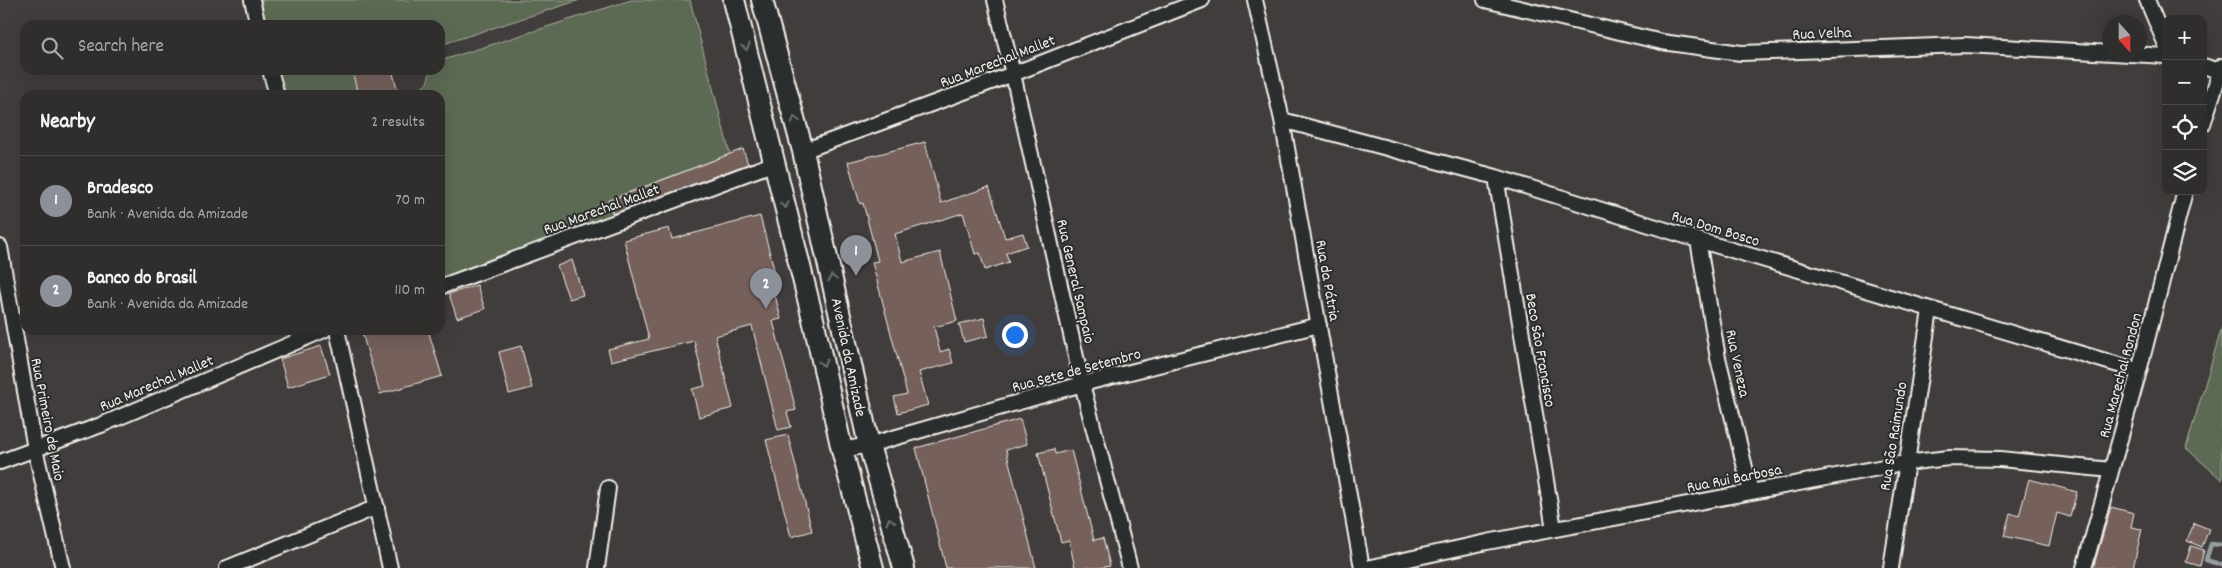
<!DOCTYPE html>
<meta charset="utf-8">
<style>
:root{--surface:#302e2d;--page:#3c3a39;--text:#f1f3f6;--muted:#a8a8aa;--line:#4b4a49;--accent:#8c9099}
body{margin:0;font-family:Dekko,sans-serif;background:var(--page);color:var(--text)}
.controls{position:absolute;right:15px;top:15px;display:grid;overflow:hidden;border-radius:10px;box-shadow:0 5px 20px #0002}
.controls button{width:45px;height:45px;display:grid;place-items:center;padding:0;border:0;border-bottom:1px solid var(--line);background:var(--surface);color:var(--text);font:25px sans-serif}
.compass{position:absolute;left:2102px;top:15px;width:45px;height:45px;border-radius:50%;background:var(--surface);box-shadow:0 5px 20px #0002;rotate:159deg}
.you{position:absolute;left:1014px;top:334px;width:18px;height:18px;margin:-12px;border:4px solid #fff;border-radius:50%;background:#1a73e8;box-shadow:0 0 0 8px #1a73e833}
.badge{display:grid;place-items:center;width:32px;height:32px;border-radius:50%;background:var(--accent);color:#fff;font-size:16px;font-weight:700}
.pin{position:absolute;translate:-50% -41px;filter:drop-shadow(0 1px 2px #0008)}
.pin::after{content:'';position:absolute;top:26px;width:18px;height:15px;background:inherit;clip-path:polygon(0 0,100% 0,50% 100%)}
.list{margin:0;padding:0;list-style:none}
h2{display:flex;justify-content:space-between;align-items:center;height:65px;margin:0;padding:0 20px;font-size:21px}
h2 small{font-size:16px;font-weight:400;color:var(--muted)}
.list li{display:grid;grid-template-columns:32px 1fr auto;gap:15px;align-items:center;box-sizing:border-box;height:90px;padding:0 20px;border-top:1px solid var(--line)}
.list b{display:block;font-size:19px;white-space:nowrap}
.list p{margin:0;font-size:16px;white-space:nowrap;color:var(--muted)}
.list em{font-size:16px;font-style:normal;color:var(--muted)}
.icon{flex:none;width:28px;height:28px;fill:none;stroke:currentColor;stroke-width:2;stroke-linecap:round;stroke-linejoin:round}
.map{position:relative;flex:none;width:2222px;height:568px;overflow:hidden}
.search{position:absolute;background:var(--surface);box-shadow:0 5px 20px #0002;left:20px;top:20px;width:425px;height:55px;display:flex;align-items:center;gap:12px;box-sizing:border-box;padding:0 18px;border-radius:15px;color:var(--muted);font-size:19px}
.panel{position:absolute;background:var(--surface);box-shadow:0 5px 20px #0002;left:20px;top:90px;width:425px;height:245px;border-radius:15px}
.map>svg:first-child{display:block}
.green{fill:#5b6b53;stroke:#a8ae9e}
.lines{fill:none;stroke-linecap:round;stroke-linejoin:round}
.stream{stroke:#969ea2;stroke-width:4.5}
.building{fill:#74615c;stroke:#f4f1e8}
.minor-casing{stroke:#f4f1e8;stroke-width:18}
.secondary-casing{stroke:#f4f1e8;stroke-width:24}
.minor{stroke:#2a2d2e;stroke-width:14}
.secondary{stroke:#2a2d2e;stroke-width:20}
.oneway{stroke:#71726f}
.labels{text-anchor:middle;stroke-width:4;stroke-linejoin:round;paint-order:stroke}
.street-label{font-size:16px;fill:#f4f1e8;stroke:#2a2d2e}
</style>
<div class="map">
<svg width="2222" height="568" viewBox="0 0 2222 568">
<rect width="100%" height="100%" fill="#403d3c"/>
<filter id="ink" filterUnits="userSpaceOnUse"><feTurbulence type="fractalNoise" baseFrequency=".02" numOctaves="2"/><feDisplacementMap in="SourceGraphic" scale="10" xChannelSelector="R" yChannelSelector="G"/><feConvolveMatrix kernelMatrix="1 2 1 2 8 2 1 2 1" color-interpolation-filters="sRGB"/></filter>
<g filter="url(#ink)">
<path class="green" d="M259,0H580L440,45V25H266Z
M631,0H690L730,154L608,200L613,215L440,279V95H414L427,83L431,70H440V61Z
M278,70H352L358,95H284Z
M2222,327V480L2186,448Z"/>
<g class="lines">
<path class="stream" d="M2222,545L2211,544L2206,560L2222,565"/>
</g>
<path class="building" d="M352,70H392L399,95H358Z
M925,142L941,203L989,187L1005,238L1023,233L1027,246L1006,253L1009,262L985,270L980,253L975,254L963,213L895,234L902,262L940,252L957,321L934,327L940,352L949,349L953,363L919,372L928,405L898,413L894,397L907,394L872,262L878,261L863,203L860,204L848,162Z
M743,149L748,164L613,214L608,201Z
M760,216L775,273L770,275L781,319L773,321L796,410L787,412L791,427L778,430L752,326L715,336L733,408L699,417L692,389L705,386L694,341L611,361L608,349L649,339L624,240L669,228L672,239Z
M572,260L583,295L569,299L557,266Z
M477,285L485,309L457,318L449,294Z
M984,318L988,336L964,342L959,324Z
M372,330H428L442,376L380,394L362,333Z
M321,346L330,374L288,387L280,359Z
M521,346L532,388L509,394L499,352Z
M1020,419L1027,444L1006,450L1036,568H946L916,448Z
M788,435L812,531L791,537L766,440Z
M1054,449L1055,454L1071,450L1094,540L1103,538L1110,566L1099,568H1075L1069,540L1061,542L1038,453Z
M2029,479L2077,492L2070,517L2057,513L2049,546L2004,536L2010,513L2019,516Z
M2111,507L2134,513L2131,527L2142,529L2133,568H2093Z
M2194,523L2209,529L2202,547L2187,541Z
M2191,546L2204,550L2200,566L2186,562Z"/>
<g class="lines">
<g class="minor-casing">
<path id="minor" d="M252,0L258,25
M995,0L1013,74L1082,384L1130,568
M1255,0L1282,120L1362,568
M1485,0L1662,42L1741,53L1965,45L2166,56
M2147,0L2166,45
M2203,66L2220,71
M270,70L277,95
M1282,120L1496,177L1698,240L2139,371
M2203,124L2222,66
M803,151L1013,74L1202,0
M1496,177L1554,529
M1698,240L1718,358L1751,492
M0,247L35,449L63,568
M440,287L775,163
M337,330L390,568
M842,450L869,445L1082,384L1319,325
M0,462L101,425L324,330
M227,568L377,507
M597,568L608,488
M1367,568L1487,542L1905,463L1949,458L2000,459L2111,470
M1891,568L1930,310
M2084,568L2139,371L2185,191"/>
</g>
<g class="secondary-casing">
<path id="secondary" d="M734,0L813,319L842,450L873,568
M762,0L803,151L869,445L904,568"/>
</g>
<use href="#minor" class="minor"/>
<use href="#secondary" class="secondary"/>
</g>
<defs><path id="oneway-chevron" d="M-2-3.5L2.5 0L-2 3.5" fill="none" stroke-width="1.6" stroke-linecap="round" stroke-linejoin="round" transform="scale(1.25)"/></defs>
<g class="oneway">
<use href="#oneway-chevron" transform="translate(746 47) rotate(76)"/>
<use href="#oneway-chevron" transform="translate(795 120) rotate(-105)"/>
<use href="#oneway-chevron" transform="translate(785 205) rotate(76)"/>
<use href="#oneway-chevron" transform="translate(832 278) rotate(-103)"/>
<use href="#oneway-chevron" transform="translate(823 363) rotate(77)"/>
<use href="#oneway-chevron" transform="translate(890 521) rotate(-106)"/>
</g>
</g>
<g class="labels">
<g class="street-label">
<text transform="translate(1822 32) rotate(-2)" y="6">Rua Velha</text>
<text transform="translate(997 60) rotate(-21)" y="6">Rua Marechal Mallet</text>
<text transform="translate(601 208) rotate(-20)" y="6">Rua Marechal Mallet</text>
<text transform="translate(1716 227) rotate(17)" y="6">Rua Dom Bosco</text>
<text transform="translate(1329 280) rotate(80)" y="6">Rua da Pátria</text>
<text transform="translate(1077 281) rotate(77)" y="6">Rua General Sampaio</text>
<text transform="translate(1542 350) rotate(80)" y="6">Beco São Francisco</text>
<text transform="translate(850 357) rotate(78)" y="6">Avenida da Amizade</text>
<text transform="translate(1739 363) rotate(78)" y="6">Rua Veneza</text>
<text transform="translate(1076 369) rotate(-15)" y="6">Rua Sete de Setembro</text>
<text transform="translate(2119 375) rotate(-75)" y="6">Rua Marechal Rondon</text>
<text transform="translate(156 382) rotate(-23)" y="6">Rua Marechal Mallet</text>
<text transform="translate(49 419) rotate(79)" y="6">Rua Primeiro de Maio</text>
<text transform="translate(1892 436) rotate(-81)" y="6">Rua São Raimundo</text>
<text transform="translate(1734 477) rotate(-11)" y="6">Rua Rui Barbosa</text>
</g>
</g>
</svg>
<div class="controls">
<button>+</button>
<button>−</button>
<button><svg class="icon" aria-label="locate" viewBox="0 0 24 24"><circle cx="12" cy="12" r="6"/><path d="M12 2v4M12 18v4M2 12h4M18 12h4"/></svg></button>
<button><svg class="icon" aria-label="layers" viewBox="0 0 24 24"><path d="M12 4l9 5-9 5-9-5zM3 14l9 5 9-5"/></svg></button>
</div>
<svg class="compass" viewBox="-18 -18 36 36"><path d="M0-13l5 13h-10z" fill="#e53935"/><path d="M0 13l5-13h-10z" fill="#a8a8aa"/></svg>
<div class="you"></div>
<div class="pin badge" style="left:856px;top:276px">1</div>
<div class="pin badge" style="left:766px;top:309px">2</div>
<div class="search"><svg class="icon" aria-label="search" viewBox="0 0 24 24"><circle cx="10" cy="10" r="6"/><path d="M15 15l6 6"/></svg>Search here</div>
<section class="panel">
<h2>Nearby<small>2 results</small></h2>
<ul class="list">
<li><span class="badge">1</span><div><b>Bradesco</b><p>Bank · Avenida da Amizade</p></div><em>70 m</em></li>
<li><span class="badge">2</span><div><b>Banco do Brasil</b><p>Bank · Avenida da Amizade</p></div><em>110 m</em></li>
</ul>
</section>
</div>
